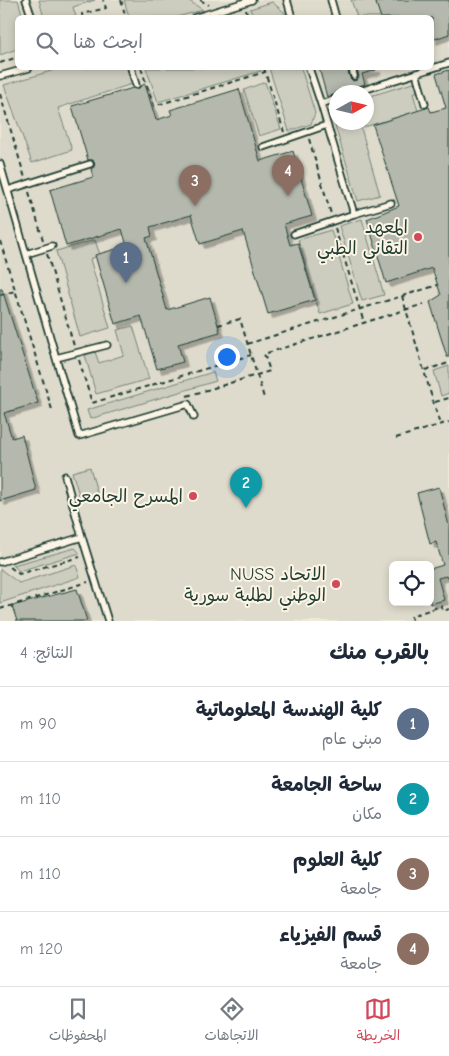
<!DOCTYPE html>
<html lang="ar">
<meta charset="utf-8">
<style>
:root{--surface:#fff;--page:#f2f2f3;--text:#1f2937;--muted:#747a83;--line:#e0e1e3;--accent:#d1495b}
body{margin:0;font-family:"Comic Neue","Playpen Sans Arabic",sans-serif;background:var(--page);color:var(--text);direction:rtl}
.controls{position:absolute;right:15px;bottom:15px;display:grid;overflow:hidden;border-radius:8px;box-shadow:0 2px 8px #0003}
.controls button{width:45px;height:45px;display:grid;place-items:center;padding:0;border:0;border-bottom:1px solid var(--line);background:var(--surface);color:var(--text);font:25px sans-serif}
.compass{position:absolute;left:329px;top:85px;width:45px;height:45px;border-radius:50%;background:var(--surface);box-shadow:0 2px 8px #0003;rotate:82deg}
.you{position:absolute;left:226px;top:356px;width:18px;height:18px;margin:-12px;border:4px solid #fff;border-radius:50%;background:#1a73e8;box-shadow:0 0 0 8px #1a73e833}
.badge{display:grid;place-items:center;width:32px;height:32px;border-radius:50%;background:var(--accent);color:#fff;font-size:16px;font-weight:700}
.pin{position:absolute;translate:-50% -41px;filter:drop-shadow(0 1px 2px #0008)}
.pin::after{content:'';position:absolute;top:26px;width:18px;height:15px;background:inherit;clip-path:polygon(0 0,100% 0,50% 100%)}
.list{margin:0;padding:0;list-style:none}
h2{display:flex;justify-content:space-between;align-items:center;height:65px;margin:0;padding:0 20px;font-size:21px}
h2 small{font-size:16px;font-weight:400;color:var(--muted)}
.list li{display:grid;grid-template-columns:32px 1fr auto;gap:15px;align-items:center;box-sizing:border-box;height:75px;padding:0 20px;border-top:1px solid var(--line)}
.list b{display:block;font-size:19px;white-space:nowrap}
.list p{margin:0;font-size:16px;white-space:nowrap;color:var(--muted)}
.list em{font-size:16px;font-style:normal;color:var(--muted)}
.icon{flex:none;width:28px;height:28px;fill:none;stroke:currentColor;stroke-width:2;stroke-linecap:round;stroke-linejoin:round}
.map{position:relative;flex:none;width:449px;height:621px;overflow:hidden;direction:ltr}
.search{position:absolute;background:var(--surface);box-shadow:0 2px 8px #0003;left:15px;right:15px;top:15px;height:55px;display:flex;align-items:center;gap:12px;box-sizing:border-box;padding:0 18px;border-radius:8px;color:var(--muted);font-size:19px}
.sheet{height:365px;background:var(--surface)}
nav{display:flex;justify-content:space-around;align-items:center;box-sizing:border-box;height:70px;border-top:1px solid var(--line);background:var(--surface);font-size:14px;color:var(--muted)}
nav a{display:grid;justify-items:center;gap:2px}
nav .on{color:var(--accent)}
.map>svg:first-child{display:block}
.built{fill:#dedbcc;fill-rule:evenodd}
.green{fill:#cccdbf;stroke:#76857a}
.building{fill:#b5b9ad;stroke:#1f3d34;filter:url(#shadow)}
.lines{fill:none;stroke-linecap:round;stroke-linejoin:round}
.service-casing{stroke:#1f3d34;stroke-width:9}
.path{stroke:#1f3d34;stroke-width:2;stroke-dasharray:5 4;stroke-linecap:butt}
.service{stroke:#fcf5e5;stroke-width:5.5}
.poi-dot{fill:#d1495b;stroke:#fcf5e5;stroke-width:2}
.labels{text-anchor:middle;stroke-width:4;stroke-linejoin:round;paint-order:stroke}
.poi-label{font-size:18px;fill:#1f3d34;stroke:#fcf5e5;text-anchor:end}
</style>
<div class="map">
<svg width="449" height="621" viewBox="0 0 449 621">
<defs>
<filter id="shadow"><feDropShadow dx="4.5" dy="4.5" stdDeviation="0" flood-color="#0004"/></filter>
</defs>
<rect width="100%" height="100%" fill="#efeada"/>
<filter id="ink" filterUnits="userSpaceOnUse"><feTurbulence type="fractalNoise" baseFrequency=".02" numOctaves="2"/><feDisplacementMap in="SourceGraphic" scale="10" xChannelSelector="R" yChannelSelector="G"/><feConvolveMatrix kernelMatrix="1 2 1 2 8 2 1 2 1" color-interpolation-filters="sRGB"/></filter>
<g filter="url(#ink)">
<path class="built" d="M0,0H449V621H0ZM18,18H432V68H18ZM336,92H366V122H336ZM393,565H430V602H393Z"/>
<path class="green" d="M0,0H18L23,17L18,18L17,49L0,55Z
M39,0H95L73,7L76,17L44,18Z
M124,0H188L203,10L177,17H129Z
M351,0H375L381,17H357Z
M272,2L285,13L286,17H253L250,9Z
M61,68H127L132,84L58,108L72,150L32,163L4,85Z
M146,68H260L261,71L158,102Z
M269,68H301L315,113L311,124L289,131Z
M265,82L281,129L259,136L244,90Z
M416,82L418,91L413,93L418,111L361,128L380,195L358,201L332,116L335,106L336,105V122H366L367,97Z
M362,219L384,295L362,301L339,226Z
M331,230L353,304L320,314L298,240Z
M95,240L100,255L90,259L110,328L80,337L56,251Z
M133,326L149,379L96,394L85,355L95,352L99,363L124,355L117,330Z
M449,366V393L441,396L434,371Z
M213,372L216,381L90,419L87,410Z
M90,467L98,496L81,501L72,472Z
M75,548L80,553L19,571L13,565Z
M76,565L80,577L0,603V569L19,583Z"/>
<path class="building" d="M387,0H449V34L432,40V18H381L376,3Z
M319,68H347L350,78L353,81L357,80L359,77L357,68H376V70L362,74L365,84L353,88L352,91L336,92V94L327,97Z
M449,70V357H447L430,302L441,295L432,268L386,283L367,219L399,206L373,125L429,107L431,112L446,108L436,74Z
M145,84L156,120L172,115L170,110L239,89L260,161L293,151L312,216L284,224L290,245L298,243L315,300L268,314L243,231L200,244L191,215L150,227L152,236L146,238L167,310L210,297L220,332L178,344L183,362L157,369L141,316L115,324L95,255L127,246L122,229L66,246L50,190L93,177L91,169L94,167L95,163L93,160H88L72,106L133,88L138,89L141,86Z
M0,289H2L38,403L4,413L12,438L22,435L36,490L0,501Z
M439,487L449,526V578H447L446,576L438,578L444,600L430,604V569L443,565L436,542L430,544L417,493Z
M77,589L87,621H17L12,606Z"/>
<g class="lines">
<g class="service-casing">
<path id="service" d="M26,0L32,18
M287,0L292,18
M331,0L336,18
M194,18L252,0
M131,68L136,85
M309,68L321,104L336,99
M352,68L354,76
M416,73L425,104
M0,76L29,68
M357,92L449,63
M321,104L354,214L391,203
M263,147L327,125
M0,164L56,358L107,345
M8,190L90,164
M294,234L354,214
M26,254L52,246
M56,358L79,436L188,404L194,417
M65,476L82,537
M0,562L82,537L108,621"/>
</g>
<path class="path" d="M121,0L126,18
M200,0L209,5
M246,10L248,18
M83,18L82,14L106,8L103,0
M0,63L18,57
M141,68L154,106L265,72
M264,68L284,132
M0,94L25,178
M309,139L331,214
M29,192L43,240
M335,228L364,323
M0,241L53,413
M47,254L74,346
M0,295L15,291
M402,296L440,425
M218,325L240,319L264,398
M247,344L438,285
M79,360L92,403L251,355
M425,370L449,363
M187,396L270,371L264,354L424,304
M435,402L449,398
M396,438L449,422
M10,567L19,574L80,557
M0,609L88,582
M412,621L411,616L441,606L443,611L449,609"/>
<use href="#service" class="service"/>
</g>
</g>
<g class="poi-dot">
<circle cx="418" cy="237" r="5"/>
<circle cx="193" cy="496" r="5"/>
<circle cx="336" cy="584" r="5"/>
</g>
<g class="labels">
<g class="poi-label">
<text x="408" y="233">المعهد<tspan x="408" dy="21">التقاني الطبي</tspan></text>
<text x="183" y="502">المسرح الجامعي</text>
<text x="326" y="580">NUSS الاتحاد<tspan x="326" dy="21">الوطني لطلبة سورية</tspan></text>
</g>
</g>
</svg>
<div class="controls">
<button><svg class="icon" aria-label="locate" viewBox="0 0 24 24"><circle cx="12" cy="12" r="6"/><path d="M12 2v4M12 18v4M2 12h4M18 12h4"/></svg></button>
</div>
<svg class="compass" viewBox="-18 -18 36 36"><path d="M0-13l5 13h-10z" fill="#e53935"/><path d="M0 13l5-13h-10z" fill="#747a83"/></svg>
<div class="you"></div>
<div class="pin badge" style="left:126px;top:283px;background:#5c6f8a">1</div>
<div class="pin badge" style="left:246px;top:508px;background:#0f9aa8">2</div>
<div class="pin badge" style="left:195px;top:206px;background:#8d6e63">3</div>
<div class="pin badge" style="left:288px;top:196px;background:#8d6e63">4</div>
<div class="search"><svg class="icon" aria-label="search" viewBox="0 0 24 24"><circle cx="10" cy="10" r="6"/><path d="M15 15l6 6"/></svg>ابحث هنا</div>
</div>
<section class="sheet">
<h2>بالقرب منك<small>النتائج: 4</small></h2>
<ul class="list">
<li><span class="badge" style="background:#5c6f8a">1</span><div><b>كلية الهندسة المعلوماتية</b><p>مبنى عام</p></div><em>90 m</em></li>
<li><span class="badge" style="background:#0f9aa8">2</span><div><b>ساحة الجامعة</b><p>مكان</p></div><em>110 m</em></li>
<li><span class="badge" style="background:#8d6e63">3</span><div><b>كلية العلوم</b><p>جامعة</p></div><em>110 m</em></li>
<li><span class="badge" style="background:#8d6e63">4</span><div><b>قسم الفيزياء</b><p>جامعة</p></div><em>120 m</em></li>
</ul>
</section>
<nav>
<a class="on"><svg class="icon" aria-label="map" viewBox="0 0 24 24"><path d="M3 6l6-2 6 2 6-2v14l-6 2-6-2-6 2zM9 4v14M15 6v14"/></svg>الخريطة</a>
<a><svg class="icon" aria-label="directions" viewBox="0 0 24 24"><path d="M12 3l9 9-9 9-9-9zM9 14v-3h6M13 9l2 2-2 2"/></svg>الاتجاهات</a>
<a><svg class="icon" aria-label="saved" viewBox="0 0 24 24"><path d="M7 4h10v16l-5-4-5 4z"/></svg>المحفوظات</a>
</nav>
